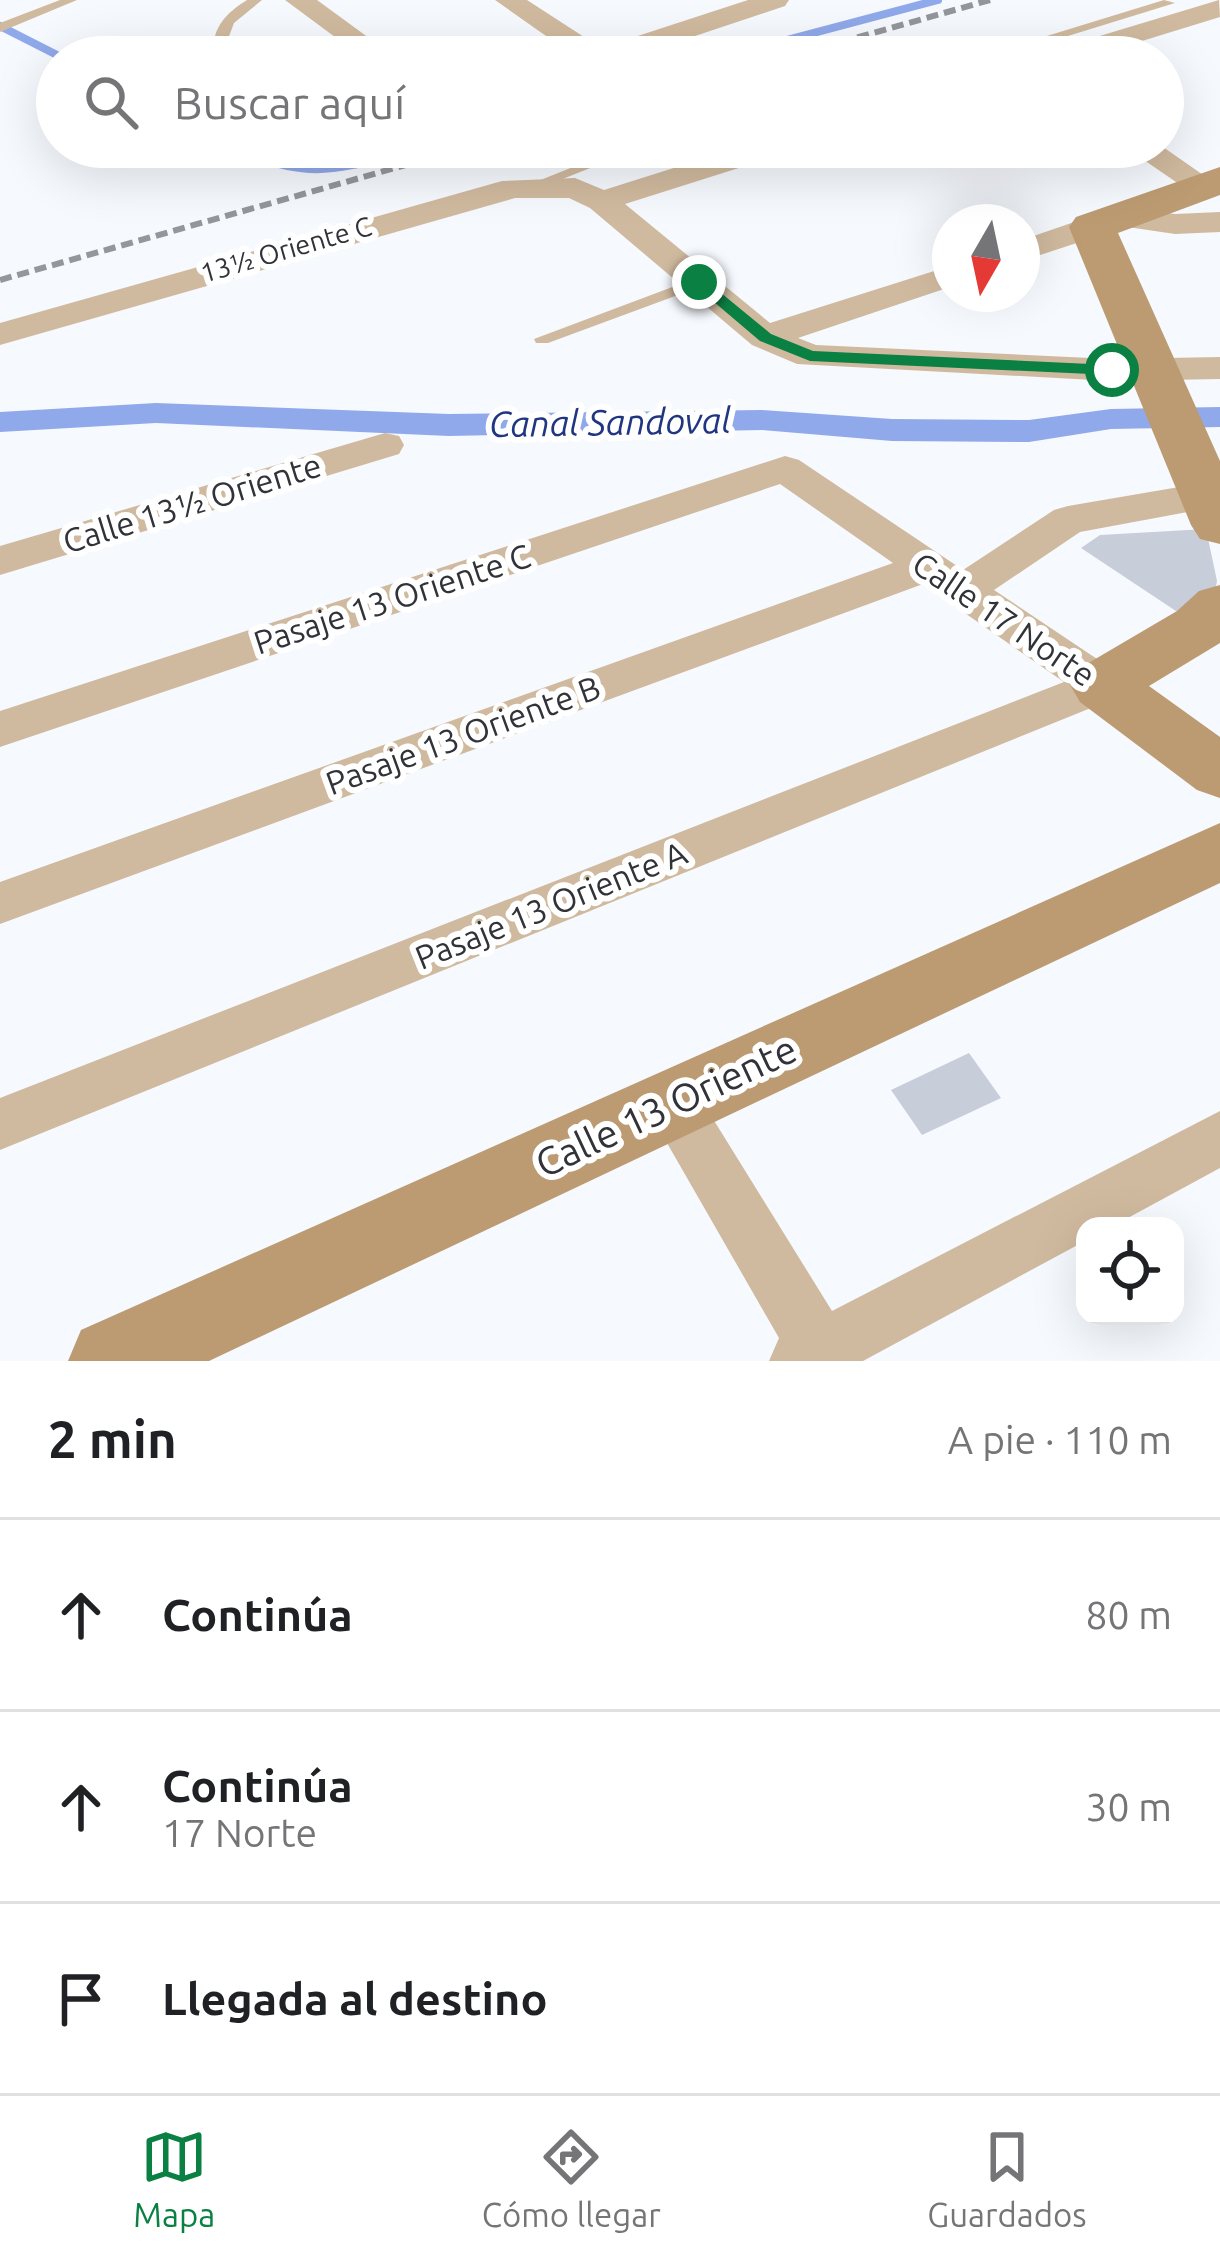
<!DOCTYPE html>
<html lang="es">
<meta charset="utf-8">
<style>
:root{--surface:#fff;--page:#f2f2f2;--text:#202124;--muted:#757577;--line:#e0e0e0;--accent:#0b8043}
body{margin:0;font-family:Ubuntu,sans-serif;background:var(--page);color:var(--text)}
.controls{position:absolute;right:36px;bottom:36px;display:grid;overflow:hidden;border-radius:24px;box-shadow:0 12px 48px #0002}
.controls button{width:108px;height:108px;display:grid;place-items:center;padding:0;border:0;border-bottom:3px solid var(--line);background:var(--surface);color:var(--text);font:60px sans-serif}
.compass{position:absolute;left:932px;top:204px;width:108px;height:108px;border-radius:50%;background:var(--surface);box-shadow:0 12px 48px #0002;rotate:189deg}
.stop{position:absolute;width:36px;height:36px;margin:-27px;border:9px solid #0b8043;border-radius:50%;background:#fff}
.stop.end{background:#0b8043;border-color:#fff;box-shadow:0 3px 12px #0008}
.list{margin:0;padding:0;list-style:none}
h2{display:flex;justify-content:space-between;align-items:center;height:156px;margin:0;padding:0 48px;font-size:51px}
h2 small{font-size:39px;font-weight:400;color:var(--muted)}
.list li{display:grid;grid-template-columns:78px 1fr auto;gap:36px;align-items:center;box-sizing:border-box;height:192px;padding:0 48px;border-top:3px solid var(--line)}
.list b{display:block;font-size:45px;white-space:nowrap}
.list p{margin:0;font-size:39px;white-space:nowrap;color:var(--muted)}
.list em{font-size:39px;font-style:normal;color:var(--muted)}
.icon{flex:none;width:66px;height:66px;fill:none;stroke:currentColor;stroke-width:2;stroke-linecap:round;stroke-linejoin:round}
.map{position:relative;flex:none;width:1220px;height:1361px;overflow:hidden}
.search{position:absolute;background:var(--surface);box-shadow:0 12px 48px #0002;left:36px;right:36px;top:36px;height:132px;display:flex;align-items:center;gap:30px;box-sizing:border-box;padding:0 42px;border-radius:66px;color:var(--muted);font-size:45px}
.sheet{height:732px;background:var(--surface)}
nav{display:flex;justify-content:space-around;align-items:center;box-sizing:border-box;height:168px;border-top:3px solid var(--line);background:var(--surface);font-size:33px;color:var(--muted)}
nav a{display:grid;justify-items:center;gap:6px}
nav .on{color:var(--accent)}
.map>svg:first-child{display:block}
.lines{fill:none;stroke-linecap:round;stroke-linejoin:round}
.stream{stroke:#90a9ea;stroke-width:8}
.canal{fill:#90a9ea;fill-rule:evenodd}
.building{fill:#c8cdda}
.lane{fill:#d0ba9f;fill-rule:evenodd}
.street{fill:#d0ba9f;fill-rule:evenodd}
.secondary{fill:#bc9b72;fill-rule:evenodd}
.rail{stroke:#94969b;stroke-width:6;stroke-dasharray:12 6;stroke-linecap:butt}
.route{fill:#0b8043}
.labels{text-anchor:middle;stroke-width:12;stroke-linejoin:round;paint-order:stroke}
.far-street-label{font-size:27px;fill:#313338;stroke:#fff}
.street-label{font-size:33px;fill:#313338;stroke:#fff}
.water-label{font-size:36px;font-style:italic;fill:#213681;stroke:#fff}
.near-street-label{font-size:39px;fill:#313338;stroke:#fff}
</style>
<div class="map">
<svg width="1220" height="1361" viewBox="0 0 1220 1361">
<rect width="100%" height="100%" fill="#f6f9fe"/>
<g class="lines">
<path class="stream" d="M0,26L61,57
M723,57L938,0
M234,147C313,185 343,167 423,147"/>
<path class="canal" d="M156,403L449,414L762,410L892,419L1029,420L1111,409L1220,407V427L1111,429L1029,442L892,441L762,430L449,436L156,423L0,432V412Z"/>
</g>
<path class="building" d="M1206,529L1217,581L1214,597L1191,621L1081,548L1100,535Z
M969,1053L1001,1098L922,1135L891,1090Z"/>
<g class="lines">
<path class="lane" d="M60,0H77L0,32V23Z
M247,0H262L234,23L228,39L246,57H231L214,40C218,21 231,10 247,0Z
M1164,0L1175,3L1000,57H979Z
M623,147H643L540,188L528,185Z
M699,277L705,279V285L548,343H536L534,339Z"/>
<path class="street" d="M285,0H317L395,57H362Z
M495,0H527L601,48L748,0H789L785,6L632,57H576Z
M1219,0L1220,17L1090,57H1046L1050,51Z
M740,147H788L783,154L625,204L770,323L950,266V287L798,338L816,345L1112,359L1220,357V379L1112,381L797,364L752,345L590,208L569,198H515L0,345V323L502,181L575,178L604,190Z
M1125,147H1163L1219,186L1214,193H1192Z
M1117,207L1175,214L1220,212V232L1175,234L1107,224L1104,234L1022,261V240L1080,220H1102L1105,210Z
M385,433L399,436L404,445L399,454L0,575V546Z
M785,456L799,460L963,570L1054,510L1068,506L1220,480V506L1080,532L994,590L1118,673L1125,685L1118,697L0,1150V1098L1064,682L923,584L0,924V882L893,563L780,484L0,747V711Z
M672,1077L692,1085L832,1311L1220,1111V1168L1113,1226H1085V1241L863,1361H769L779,1338L644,1103L652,1085Z"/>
<path class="secondary" d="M1220,167V195L1118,233L1220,461V544L1200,539L1191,525L1069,227L1076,217Z
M1220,585V643L1149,686L1220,737V798L1197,790L1080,702L1070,685L1080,668L1177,611L1199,591Z
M1220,823V883L209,1361H68L81,1330Z"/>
<path class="rail" d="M788,57L990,0
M0,280L469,147"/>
</g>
<path class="route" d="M694,279H704L771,334L813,351L1112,365L1120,370L1112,375L810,361L760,341L694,285Z"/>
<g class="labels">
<g class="far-street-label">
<text transform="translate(286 250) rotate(-16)" y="9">13½ Oriente C</text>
</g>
<g class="street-label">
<text transform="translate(192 503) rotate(-17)" y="12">Calle 13½ Oriente</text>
<text transform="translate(392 599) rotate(-18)" y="12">Pasaje 13 Oriente C</text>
<text transform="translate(1004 619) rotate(34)" y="12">Calle 17 Norte</text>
<text transform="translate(463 735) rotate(-20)" y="12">Pasaje 13 Oriente B</text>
<text transform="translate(551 905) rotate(-22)" y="12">Pasaje 13 Oriente A</text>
</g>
<g class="water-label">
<text transform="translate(610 422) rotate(-1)" y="13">Canal Sandoval</text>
</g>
<g class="near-street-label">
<text transform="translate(666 1106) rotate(-25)" y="14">Calle 13 Oriente</text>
</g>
</g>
</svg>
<div class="controls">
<button><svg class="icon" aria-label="locate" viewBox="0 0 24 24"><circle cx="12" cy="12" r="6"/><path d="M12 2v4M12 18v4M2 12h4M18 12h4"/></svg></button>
</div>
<svg class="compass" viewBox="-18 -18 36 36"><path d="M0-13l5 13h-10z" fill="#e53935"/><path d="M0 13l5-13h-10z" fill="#757577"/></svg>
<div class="stop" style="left:1112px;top:370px"></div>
<div class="stop end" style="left:699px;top:282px"></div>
<div class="search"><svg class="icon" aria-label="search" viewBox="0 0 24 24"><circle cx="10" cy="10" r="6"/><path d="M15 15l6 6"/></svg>Buscar aquí</div>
</div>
<section class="sheet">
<h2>2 min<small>A pie · 110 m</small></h2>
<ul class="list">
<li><svg class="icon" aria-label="ahead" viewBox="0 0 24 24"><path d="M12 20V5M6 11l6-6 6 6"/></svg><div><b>Continúa</b></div><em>80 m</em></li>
<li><svg class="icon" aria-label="ahead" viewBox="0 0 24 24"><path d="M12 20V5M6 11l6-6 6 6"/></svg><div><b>Continúa</b><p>17 Norte</p></div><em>30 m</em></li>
<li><svg class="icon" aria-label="arrive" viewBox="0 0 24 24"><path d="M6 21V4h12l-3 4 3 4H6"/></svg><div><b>Llegada al destino</b></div></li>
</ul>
</section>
<nav>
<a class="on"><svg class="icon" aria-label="map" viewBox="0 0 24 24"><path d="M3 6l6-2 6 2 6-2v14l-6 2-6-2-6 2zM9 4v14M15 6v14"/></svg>Mapa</a>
<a><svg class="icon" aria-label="directions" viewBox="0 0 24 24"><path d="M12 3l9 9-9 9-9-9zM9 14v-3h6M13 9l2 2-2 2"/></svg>Cómo llegar</a>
<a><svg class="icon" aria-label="saved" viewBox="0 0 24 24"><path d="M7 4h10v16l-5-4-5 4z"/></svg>Guardados</a>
</nav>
